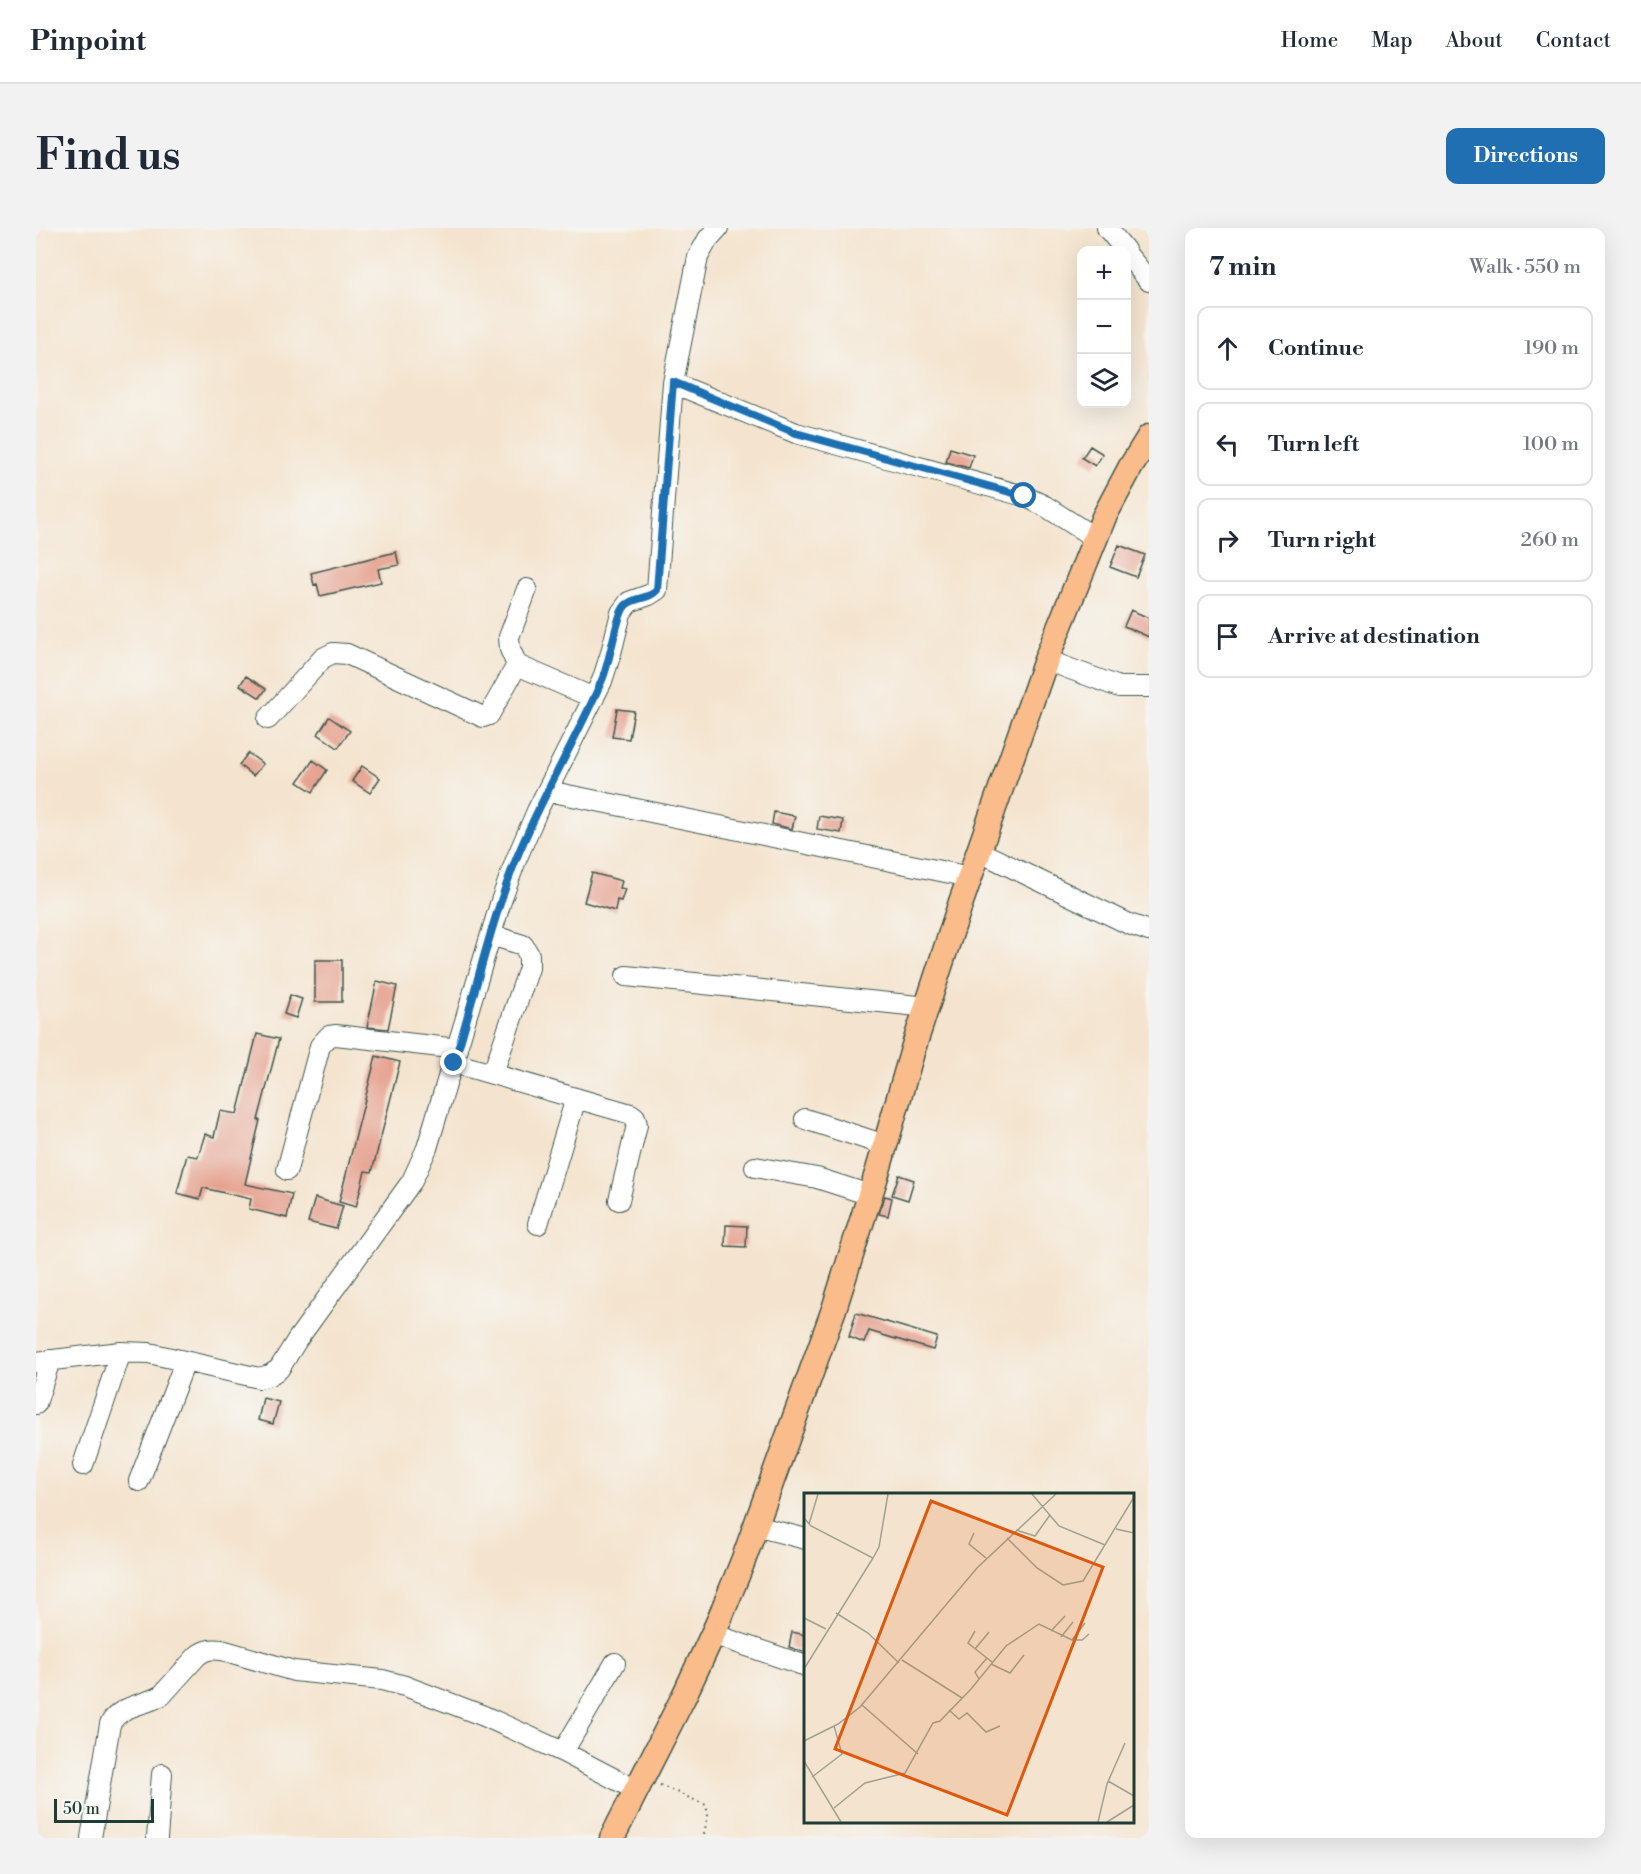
<!DOCTYPE html>
<meta charset="utf-8">
<style>
:root{--surface:#fff;--page:#f2f2f3;--text:#1f2937;--muted:#747a83;--line:#e0e1e3;--accent:#1f6fb2}
body{margin:0;font-family:"Libre Bodoni",serif;background:var(--page);color:var(--text)}
.controls{position:absolute;right:18px;top:18px;display:grid;overflow:hidden;border-radius:12px;box-shadow:0 6px 24px #0002}
.controls button{width:54px;height:54px;display:grid;place-items:center;padding:0;border:0;border-bottom:2px solid var(--line);background:var(--surface);color:var(--text);font:30px sans-serif}
.scale{position:absolute;left:18px;bottom:15px;width:100px;box-sizing:border-box;padding-left:6px;border:3px solid #1f3d34;border-top:0;font-size:16px;line-height:21px;white-space:nowrap;color:#1f3d34;-webkit-text-stroke:4px #f6f6f2;paint-order:stroke}
.stop{position:absolute;width:18px;height:18px;margin:-14px;border:4px solid #1f6fb2;border-radius:50%;background:#fff}
.stop.end{background:#1f6fb2;border-color:#fff;box-shadow:0 2px 6px #0008}
.list{margin:0;padding:0;list-style:none}
h2{display:flex;justify-content:space-between;align-items:center;height:78px;margin:0;padding:0 24px;font-size:26px}
h2 small{font-size:20px;font-weight:400;color:var(--muted)}
.list li{display:grid;grid-template-columns:39px 1fr auto;gap:18px;align-items:center;box-sizing:border-box;height:84px;margin:0 12px 12px;padding:0 12px;border:2px solid var(--line);border-radius:12px}
.list b{display:block;font-size:22px;white-space:nowrap}
.list em{font-size:20px;font-style:normal;color:var(--muted)}
.icon{flex:none;width:33px;height:33px;fill:none;stroke:currentColor;stroke-width:2;stroke-linecap:round;stroke-linejoin:round}
.map{position:relative;flex:none;width:1113px;height:1610px;overflow:hidden;border-radius:12px}
header{display:flex;align-items:center;gap:36px;box-sizing:border-box;height:84px;padding:0 30px;background:var(--surface);border-bottom:2px solid var(--line)}
header strong{font-size:28px}
nav{display:flex;gap:33px;margin-inline-start:auto;font-size:21px}
.intro{display:flex;align-items:center;justify-content:space-between;box-sizing:border-box;height:144px;padding:0 36px}
h1{margin:0;font-size:42px}
.button{padding:15px 27px;border-radius:12px;background:var(--accent);color:#fff;font-size:21px;font-weight:700}
main{display:flex;gap:36px;padding:0 36px}
aside{flex:1;background:var(--surface);border-radius:12px;box-shadow:0 6px 24px #0002}
.map>svg:first-child{display:block}
.building{fill:#e5a290}
.lines{fill:none;stroke-linecap:round;stroke-linejoin:round}
.minor-casing{stroke:#3f564b;stroke-width:22}
.major-casing{stroke:#3f564b;stroke-width:27}
.path{stroke:#3f564b;stroke-width:2;stroke-dasharray:1.5 4.5;stroke-linecap:butt}
.minor{stroke:#fff;stroke-width:20}
.major{stroke:#fabc8b;stroke-width:24}
.route{stroke:#1f6fb2;stroke-width:8}
.inset-road{fill:none;stroke:#9fa191;stroke-width:1.5}
.view{fill:#de580e;fill-opacity:0.15;stroke:#de580e;stroke-width:3}
.inset-edge{fill:none;stroke:#1f3d34;stroke-width:3}
</style>
<header>
<strong>Pinpoint</strong>
<nav><a>Home</a><a>Map</a><a>About</a><a>Contact</a></nav>
</header>
<div class="intro"><h1>Find us</h1><a class="button">Directions</a></div>
<main>
<div class="map">
<svg width="1113" height="1610" viewBox="0 0 1113 1610">
<rect width="100%" height="100%" fill="#f6f6f2"/>
<filter id="ink" filterUnits="userSpaceOnUse"><feTurbulence type="fractalNoise" baseFrequency=".0167" numOctaves="2"/><feDisplacementMap in="SourceGraphic" scale="12" xChannelSelector="R" yChannelSelector="G"/><feConvolveMatrix kernelMatrix="1 2 1 2 8 2 1 2 1" color-interpolation-filters="sRGB"/></filter>
<filter id="wash" filterUnits="userSpaceOnUse"><feTurbulence type="fractalNoise" baseFrequency=".008" numOctaves="4" result="noise"/><feDisplacementMap in="SourceGraphic" scale="24" xChannelSelector="R" yChannelSelector="G"/><feGaussianBlur stdDeviation="1.35" result="paint"/><feColorMatrix in="noise" values="0 0 0 0 0 0 0 0 0 0 0 0 0 0 0 0 0 1.4 0 .05"/><feComposite in="paint" operator="in"/></filter>
<g filter="url(#wash)">
<rect width="100%" height="100%" fill="#f4e4cf"/>
<g id="blocks">
<path class="building" d="M1054,218L1067,226L1059,238L1046,230Z
M914,220L937,227L933,240L910,234Z
M1083,317L1109,327L1100,349L1074,339Z
M360,324L363,337L342,341L345,354L284,368L281,356L278,357L275,345Z
M1095,382L1113,390V409L1088,398Z
M210,448L230,461L224,470L204,457Z
M581,481L598,483L593,511L576,509Z
M293,489L314,503L302,520L282,506Z
M212,525L227,536L217,548L203,537Z
M277,532L291,542L277,564L262,554Z
M326,538L344,550L334,565L316,553Z
M738,584L759,588L756,601L736,596Z
M783,588L807,592L805,605L781,601Z
M556,645L586,653L584,660L589,661L585,673L581,672L579,683L548,674Z
M279,732H306V774H279Z
M341,753L361,758L352,801L331,799Z
M254,767L266,771L260,790L248,786Z
M221,806L243,811L222,892H224L209,956L256,966L251,990L213,981L215,971L167,960L164,971L141,965L151,927L162,929L169,906L178,909L184,883L201,886Z
M340,828L364,834L336,944L329,943L320,979L303,974Z
M863,947L878,952L872,972L856,967Z
M849,968L856,970L852,988L843,986Z
M279,970L307,978L300,1001L272,994Z
M690,997L711,998L710,1019L689,1018Z
M820,1085L901,1109L897,1122L833,1103L828,1115L813,1109Z
M227,1170L243,1174L237,1196L222,1192Z
M756,1404L770,1407V1425L753,1419Z"/>
</g>
</g>
<g filter="url(#ink)">
<use href="#blocks" fill-opacity="0" stroke="#3f564b" stroke-width="1.5"/>
<g class="lines">
<g class="minor-casing">
<path id="minor" d="M1071,0L1089,22
M1090,25L1113,53
M637,155L760,205L988,268L1009,278L1059,310
M1010,432L1083,459H1113
M481,437L474,421L473,409L491,361
M232,491L287,430L297,425L311,426L447,489L453,487L481,437L558,470
M512,563L934,649
M942,623L1093,696L1113,703
M455,707L487,717L493,727V740L457,845
M590,748L892,779
M418,835L595,886L599,889L601,897L583,972
M769,891L849,917
M719,939L781,950L834,967
M251,942L284,818L293,808L300,807L422,821
M502,996L540,870
M0,1134L85,1124L113,1125L223,1150L234,1147L243,1141L261,1112L376,953L391,920L465,673L480,632L501,583L566,453L575,425L585,385L593,374L613,367L621,362L637,155L662,29L672,11L682,0
M0,1176L14,1132
M47,1237L85,1124
M103,1253L149,1134
M719,1298L770,1311
M676,1406L770,1438
M527,1524L579,1435
M55,1610L74,1496C85,1476 108,1478 126,1467L161,1428C169,1421 176,1421 186,1422L258,1443L346,1452L369,1458L448,1488L527,1524L602,1563
M121,1610L126,1546"/>
</g>
<g class="major-casing">
<path id="major" d="M576,1610L647,1470L681,1397L707,1333L798,1081L842,942L877,821L925,674L1010,432L1068,289L1094,240L1113,209"/>
</g>
<path class="path" d="M624,1557L670,1577L672,1587L667,1610"/>
<use href="#minor" class="minor"/>
<use href="#major" class="major"/>
</g>
</g>
<g class="lines" filter="url(#ink)">
<path class="route" d="M418,835C439,767 454,695 481,629C506,568 540,512 566,452C574,435 580,388 589,378C598,368 613,372 621,362L637,154L760,205L988,268"/>
</g>
<g transform="translate(768 1265)">
<rect width="330" height="330" fill="#f4e4cf"/>
<path class="inset-road" d="M228,1L255,33L301,52M0,25L7,33L69,65L0,176M5,31L14,1M312,36L330,40M212,37L231,43L246,22M170,40L165,51L182,65M203,45L233,75L259,92L279,88L330,4M69,65L75,54L84,1M32,120L64,140L95,170M0,125L22,136M171,138L164,150L188,169M247,138L261,123M257,144L269,129M268,147L281,130M171,156L185,139M98,167L158,205M187,171L206,180L220,162M175,186L171,179L183,165M58,212L114,261M145,217L155,226L163,220L182,239L196,233M0,248L34,231L56,214L173,75L252,1M0,268L37,329M8,284L38,261L30,233M304,288L330,303M30,315L61,290L101,280L129,230L136,228L167,196L202,153L235,131L268,147H278L285,141M294,329L303,291L321,250M303,329L330,312"/>
<path class="view" d="M127,8L299,74L203,322L31,256Z"/>
<rect width="330" height="330" class="inset-edge"/>
</g>
</svg>
<div class="controls">
<button>+</button>
<button>−</button>
<button><svg class="icon" aria-label="layers" viewBox="0 0 24 24"><path d="M12 4l9 5-9 5-9-5zM3 14l9 5 9-5"/></svg></button>
</div>
<div class="scale">50 m</div>
<div class="stop" style="left:988px;top:268px"></div>
<div class="stop end" style="left:418px;top:835px"></div>
</div>
<aside>
<h2>7 min<small>Walk · 550 m</small></h2>
<ul class="list">
<li><svg class="icon" aria-label="ahead" viewBox="0 0 24 24"><path d="M12 20V5M6 11l6-6 6 6"/></svg><div><b>Continue</b></div><em>190 m</em></li>
<li><svg class="icon" aria-label="left" viewBox="0 0 24 24"><path d="M17 20v-9H6M10 6l-5 5 5 5"/></svg><div><b>Turn left</b></div><em>100 m</em></li>
<li><svg class="icon" aria-label="right" viewBox="0 0 24 24"><path d="M7 20v-9h11M14 6l5 5-5 5"/></svg><div><b>Turn right</b></div><em>260 m</em></li>
<li><svg class="icon" aria-label="arrive" viewBox="0 0 24 24"><path d="M6 21V4h12l-3 4 3 4H6"/></svg><div><b>Arrive at destination</b></div></li>
</ul>
</aside>
</main>
